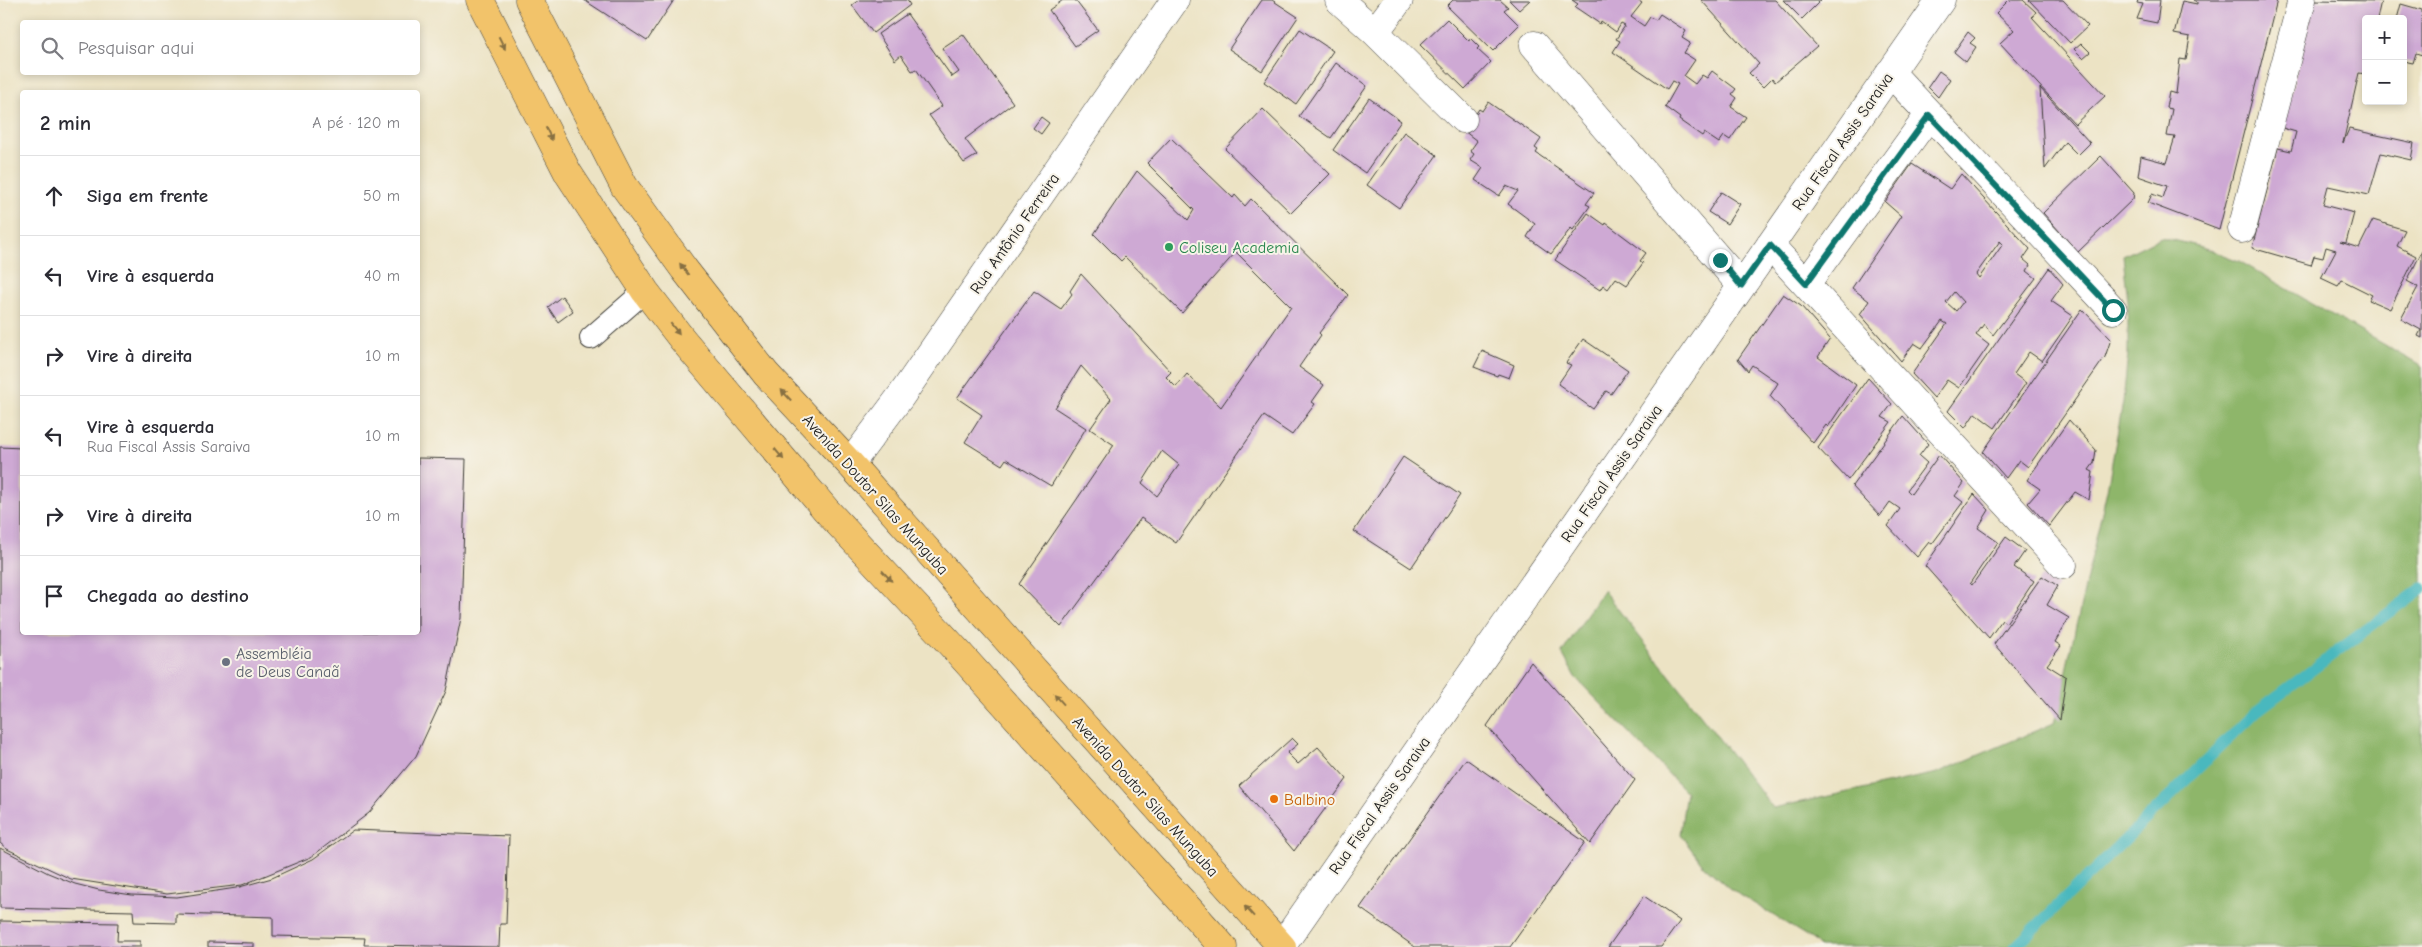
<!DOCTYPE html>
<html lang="pt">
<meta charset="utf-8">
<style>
:root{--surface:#fff;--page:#f7f7f7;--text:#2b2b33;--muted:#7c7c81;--line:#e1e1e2}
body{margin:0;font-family:"Comic Neue",sans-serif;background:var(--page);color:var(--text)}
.controls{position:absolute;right:15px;top:15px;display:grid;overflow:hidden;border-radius:5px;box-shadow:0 2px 8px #0003}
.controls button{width:45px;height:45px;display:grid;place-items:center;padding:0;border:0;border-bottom:1px solid var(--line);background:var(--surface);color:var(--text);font:25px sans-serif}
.stop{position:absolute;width:15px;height:15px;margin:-11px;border:4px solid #0f766e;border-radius:50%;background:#fff}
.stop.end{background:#0f766e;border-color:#fff;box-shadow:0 1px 5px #0008}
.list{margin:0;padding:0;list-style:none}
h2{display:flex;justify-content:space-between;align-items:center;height:65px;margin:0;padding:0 20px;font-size:21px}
h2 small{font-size:16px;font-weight:400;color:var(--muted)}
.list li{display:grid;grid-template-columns:32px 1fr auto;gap:15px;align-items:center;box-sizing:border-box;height:80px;padding:0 20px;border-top:1px solid var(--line)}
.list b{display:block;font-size:19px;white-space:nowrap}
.list p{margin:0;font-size:16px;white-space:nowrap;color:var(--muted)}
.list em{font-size:16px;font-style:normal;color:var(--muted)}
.icon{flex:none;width:28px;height:28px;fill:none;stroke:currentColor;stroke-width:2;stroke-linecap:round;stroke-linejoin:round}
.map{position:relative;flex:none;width:2422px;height:947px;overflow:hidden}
.search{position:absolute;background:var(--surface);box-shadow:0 2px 8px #0003;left:20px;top:20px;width:400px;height:55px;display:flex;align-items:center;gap:12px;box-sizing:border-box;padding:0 18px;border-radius:5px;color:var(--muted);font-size:19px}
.panel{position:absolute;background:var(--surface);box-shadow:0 2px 8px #0003;left:20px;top:90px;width:400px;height:545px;border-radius:5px}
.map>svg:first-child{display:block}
.forest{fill:#8eb66b;stroke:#556944}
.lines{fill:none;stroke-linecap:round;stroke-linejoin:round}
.stream{stroke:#49b8be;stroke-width:11}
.building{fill:#cea9d4;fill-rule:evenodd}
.lane-casing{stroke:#3b3a35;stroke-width:24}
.street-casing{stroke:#3b3a35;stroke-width:29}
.primary-casing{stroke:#3b3a35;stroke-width:29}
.lane{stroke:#fff;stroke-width:22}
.street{stroke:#fff;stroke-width:28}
.primary{stroke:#f2c36a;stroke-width:28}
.oneway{fill:#877043}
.route{stroke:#0f766e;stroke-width:6}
.leisure-dot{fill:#2e9e5b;stroke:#f7f3e8;stroke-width:2}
.worship-dot{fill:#6b7280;stroke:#f7f3e8;stroke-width:2}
.food-dot{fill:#e8710a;stroke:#f7f3e8;stroke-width:2}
.labels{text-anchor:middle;stroke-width:4;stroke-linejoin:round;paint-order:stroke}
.street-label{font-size:16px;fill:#1c1c1c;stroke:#f7f3e8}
.leisure-label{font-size:16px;fill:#27864d;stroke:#f7f3e8;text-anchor:start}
.worship-label{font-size:16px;fill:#5b616d;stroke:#f7f3e8;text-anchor:start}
.food-label{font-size:16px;fill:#c56008;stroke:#f7f3e8;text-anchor:start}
</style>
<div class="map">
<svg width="2422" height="947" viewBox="0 0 2422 947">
<rect width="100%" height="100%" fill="#f7f3e8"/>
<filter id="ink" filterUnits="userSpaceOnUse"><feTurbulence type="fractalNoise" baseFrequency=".02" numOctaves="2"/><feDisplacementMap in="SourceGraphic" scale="10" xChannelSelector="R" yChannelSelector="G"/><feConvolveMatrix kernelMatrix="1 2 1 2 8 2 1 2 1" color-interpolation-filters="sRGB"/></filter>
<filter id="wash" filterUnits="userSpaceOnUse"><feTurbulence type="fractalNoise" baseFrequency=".0096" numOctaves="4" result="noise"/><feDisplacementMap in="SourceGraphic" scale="20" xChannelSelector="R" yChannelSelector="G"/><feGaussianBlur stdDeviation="1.12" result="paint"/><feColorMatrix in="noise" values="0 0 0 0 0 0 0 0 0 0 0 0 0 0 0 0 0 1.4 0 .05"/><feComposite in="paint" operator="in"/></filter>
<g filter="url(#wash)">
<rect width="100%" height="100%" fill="#ece3c4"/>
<path class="forest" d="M2161,237L2202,247L2239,261L2422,367V947H1820L1813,940L1729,888L1703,865L1680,834L1686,792L1575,677L1562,653L1603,590L1773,808L1937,773L2054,723L2107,490L2123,402L2128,354V302L2123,256Z"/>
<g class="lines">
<path class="stream" d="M2015,947L2257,711L2422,588"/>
</g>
<g id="blocks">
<path class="building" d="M584,0H674L647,41Z
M859,0H907L910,5L873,33L852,5Z
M1063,0H1075L1098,30L1075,46L1049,10Z
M1262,0H1272L1298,17L1262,71L1229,49Z
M1453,0H1500L1508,7L1504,10L1519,25L1493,51L1447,6Z
M1509,0H1530L1519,10Z
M1572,0H1637L1642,3L1631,17L1644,26L1650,17L1656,20L1660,14L1686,31L1682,38L1690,43L1684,53L1695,60L1684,76L1695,84L1702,75L1707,78L1712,71L1736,89L1732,94L1737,98L1731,107L1746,117L1730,140L1724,136L1719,143L1704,133L1702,136L1679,120L1680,118L1665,107L1678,84L1672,81L1667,89L1613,52L1620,41L1616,39L1625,26L1621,24L1616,32L1601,21L1600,24L1575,7L1578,4Z
M1701,0H1775L1817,46L1775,82L1772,78L1763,87L1749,73L1759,64Z
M1783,0H1821L1802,19Z
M2009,0H2023L2036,12L2032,17L2105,96L2075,124L2000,43L2014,30L1996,13Z
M2029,0H2063L2088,26L2070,43Z
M2138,0H2160L2157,23L2137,19L2143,4L2137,3Z
M2193,0H2277L2219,230L2148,203L2152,194L2163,198L2167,186L2138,176L2141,156L2167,163L2175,137L2167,136L2172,109L2166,108L2169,92L2176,94L2180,59L2186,60L2190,37L2174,34L2182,1L2197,4V2Z
M2314,0L2381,1L2377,19H2366V74L2359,73L2343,143L2349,129L2414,143L2411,160L2381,153L2369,195L2328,186L2323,205L2354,213L2346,243L2340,242L2359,248L2373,220L2405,230L2397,246L2416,256L2390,309L2369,300L2372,295L2342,280L2338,286L2321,278L2336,250L2326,247L2323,258L2314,256L2311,265L2252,248L2278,148L2291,151L2296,132L2282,128Z
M2401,4L2422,10V55L2416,53L2413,63L2403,61V19H2397Z
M907,14L952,77L959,72L942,48L963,34L1013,103L965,139L977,155L964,163L929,115L942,106L916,69L912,71L901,55L895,60L878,34Z
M1447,19L1469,41L1470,38L1479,47L1477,49L1491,62L1465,89L1420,45Z
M1300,29L1333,51L1296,104L1264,82Z
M1968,32L1975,38L1970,43L1976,47L1966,62L1954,52Z
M2081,43L2090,52L2083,58L2074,49Z
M1336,63L1367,86L1331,138L1299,116Z
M1939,71L1950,79L1938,97L1928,87Z
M2040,88L2090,143L2078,155L2065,142L2045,169Z
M1369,98L1401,121L1365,173L1333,150Z
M1488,102L1541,139L1535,148L1538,150L1536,153L1594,193L1586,204L1590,206L1573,230L1571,228L1551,254L1527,237L1535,224L1508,204L1518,191L1506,186L1499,196L1475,180L1483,168L1470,160L1474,154L1470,151L1477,141L1464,131L1479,109L1482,111Z
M1263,109L1330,174L1291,213L1225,149Z
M1041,117L1049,123L1041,134L1033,128Z
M1404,132L1437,155L1399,208L1367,185Z
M1171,138L1233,198L1235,195L1245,206L1251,199L1348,295L1319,333L1321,335L1299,367L1324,385L1312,402L1315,404L1292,435L1264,416L1176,543L1141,518L1061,627L1019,584L1114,445L1090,429L1111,399L1081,366L1055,408L1086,428L1051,486L1006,459L1002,465L965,442L982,415L957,398L1034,291L1061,309L1072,294L1070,291L1081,274L1171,372L1166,377L1176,387L1187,374L1221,407L1291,307L1236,252L1182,313L1125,257L1121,261L1094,234L1137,171L1188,220L1194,210L1147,163ZM1162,451L1179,465L1157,496L1142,483Z
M2101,156L2134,193L2133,199L2078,252L2043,213Z
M1912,164L1950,189L1961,174L2030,249L2023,259L2030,265L2027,271L2036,278L1993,335L1984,324L1976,335L1989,345L1959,388L1947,380L1934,398L1912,374L1947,324L1942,321L1922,348L1914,343L1901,361L1860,314L1869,301L1852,288L1901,216L1885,202ZM2000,241L2003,244L1979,278L1976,274ZM1954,292L1963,302L1956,311L1946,302Z
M1721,192L1740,204L1727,224L1708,212Z
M1588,213L1605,225L1606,223L1646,253L1640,261L1643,263L1627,285L1616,278L1608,289L1603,285L1600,290L1555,260Z
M2422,251V338L2418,336L2421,330L2401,319L2418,287L2407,281Z
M2049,268L2063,284L2051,301L2073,316L2042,361L2029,352L2014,374L2026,383L1995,428L1975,413L1965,428L1948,411Z
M1783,294L1801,306L1830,339L1818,357L1856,385L1828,427L1826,425L1813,443L1770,396L1778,383L1752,365L1748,371L1738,359Z
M562,296L573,311L558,322L548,307Z
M2082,309L2111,339L2105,357L2028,467L2019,460L2006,478L1983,452Z
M1583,339L1628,370L1611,394L1606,391L1593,409L1558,384L1571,365L1566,363Z
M1482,351L1514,365L1509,378L1498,374L1497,376L1474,367Z
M1868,378L1892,404L1882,417L1891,422L1848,480L1818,448Z
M1903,416L1928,444L1919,456L1927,463L1907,490L1911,494L1939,455L1964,483L1955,496L1963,502L1932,544L1929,542L1917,557L1888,526L1900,509L1890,502L1880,516L1852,486Z
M2069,420L2096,450L2094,463L2089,470L2093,472L2089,500L2075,492L2049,526L2028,503L2040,489L2027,480Z
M0,447L22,448V632H418V458L466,459L461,618L446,691L416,756L369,813L311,857L242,885L167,894L71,879L7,849L0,843Z
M1403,457L1460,495L1411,568L1354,531Z
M1974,494L1989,510L1978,528L1998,542L1970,583L1972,585L2006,537L2025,551L2014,567L2034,581L2006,623L2002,620L1989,638L1925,566Z
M2042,576L2058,586L2047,605L2069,618L2055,642L2061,646L2047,665L2066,677L2060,720L1994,644Z
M1531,662L1635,780L1590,844L1487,726Z
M1292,738L1298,744L1287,753L1298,764L1318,747L1347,779L1294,851L1239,786Z
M1466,759L1585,842L1510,947H1415L1360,908Z
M353,830L509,836L506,924H500L499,947L364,945L365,938L273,936V917L176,914V923L134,922L133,911L0,908V848L48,873L75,884L99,890L132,895L177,897L236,888L272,878L313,859Z
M1644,896L1680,921L1661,947H1608Z
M0,921L118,923L117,941H140V947H0Z
M208,942L254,943V947H208Z"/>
</g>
</g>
<g filter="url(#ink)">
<use href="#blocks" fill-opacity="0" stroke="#3b3a35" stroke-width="1"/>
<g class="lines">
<g class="lane-casing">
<path id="lane" d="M591,338L645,291"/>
</g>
<g class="street-casing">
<path id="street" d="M1339,0L1375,32L1463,119
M1375,32L1399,0
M1534,45L1741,285
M1890,72L2113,310
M2242,229L2302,0
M1770,245L2063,565
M1806,284L1929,115
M850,464L901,396L1175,0
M1281,947L1941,0"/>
</g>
<g class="primary-casing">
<path id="primary" d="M480,0L568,173L645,291L682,339L826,510L957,651L1223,947
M529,0L624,186L684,269L766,374L850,464L1282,947"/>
</g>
<use href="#lane" class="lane"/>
<use href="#street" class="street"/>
<use href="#primary" class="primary"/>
</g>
<defs><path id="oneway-solid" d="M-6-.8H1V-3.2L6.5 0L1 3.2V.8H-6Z" transform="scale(1.25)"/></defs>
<g class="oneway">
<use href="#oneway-solid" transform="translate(502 43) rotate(63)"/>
<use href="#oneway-solid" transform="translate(549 134) rotate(64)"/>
<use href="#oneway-solid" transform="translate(684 269) rotate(-127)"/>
<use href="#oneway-solid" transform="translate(675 329) rotate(52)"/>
<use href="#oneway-solid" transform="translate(786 395) rotate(-133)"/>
<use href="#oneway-solid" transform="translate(779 454) rotate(50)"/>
<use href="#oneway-solid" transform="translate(887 576) rotate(47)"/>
<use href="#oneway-solid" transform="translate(1059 699) rotate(-132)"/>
<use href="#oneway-solid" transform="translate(1249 911) rotate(-132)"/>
</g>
</g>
<g class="lines" filter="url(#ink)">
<path class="route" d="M1720,260L1741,286L1770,245L1806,284L1929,115L2113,310"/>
</g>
<circle class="leisure-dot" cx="1169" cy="247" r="5"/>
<circle class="worship-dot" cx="226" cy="662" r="5"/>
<circle class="food-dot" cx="1274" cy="799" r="5"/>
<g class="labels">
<g class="street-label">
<text transform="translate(1842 141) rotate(-55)" y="6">Rua Fiscal Assis Saraiva</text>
<text transform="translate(1014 233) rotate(-55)" y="6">Rua Antônio Ferreira</text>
<text transform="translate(1611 473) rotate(-55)" y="6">Rua Fiscal Assis Saraiva</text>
<text transform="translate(876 494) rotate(48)" y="6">Avenida Doutor Silas Munguba</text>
<text transform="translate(1146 796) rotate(48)" y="6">Avenida Doutor Silas Munguba</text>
<text transform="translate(1379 805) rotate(-55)" y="6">Rua Fiscal Assis Saraiva</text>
</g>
<g class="leisure-label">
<text x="1179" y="253">Coliseu Academia</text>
</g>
<g class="worship-label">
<text x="236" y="659">Assembléia<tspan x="236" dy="18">de Deus Canaã</tspan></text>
</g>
<g class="food-label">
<text x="1284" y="805">Balbino</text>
</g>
</g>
</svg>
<div class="controls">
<button>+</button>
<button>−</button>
</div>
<div class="stop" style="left:2113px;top:310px"></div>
<div class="stop end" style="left:1720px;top:260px"></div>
<div class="search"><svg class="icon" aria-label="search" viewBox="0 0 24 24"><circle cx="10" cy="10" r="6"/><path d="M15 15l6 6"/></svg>Pesquisar aqui</div>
<section class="panel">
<h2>2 min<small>A pé · 120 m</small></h2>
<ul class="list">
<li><svg class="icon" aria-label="ahead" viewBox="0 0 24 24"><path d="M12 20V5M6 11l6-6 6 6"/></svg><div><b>Siga em frente</b></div><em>50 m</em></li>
<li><svg class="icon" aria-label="left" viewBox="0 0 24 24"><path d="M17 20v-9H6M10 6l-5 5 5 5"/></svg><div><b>Vire à esquerda</b></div><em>40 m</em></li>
<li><svg class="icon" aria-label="right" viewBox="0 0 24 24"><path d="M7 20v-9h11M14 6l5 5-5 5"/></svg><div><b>Vire à direita</b></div><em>10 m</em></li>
<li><svg class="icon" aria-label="left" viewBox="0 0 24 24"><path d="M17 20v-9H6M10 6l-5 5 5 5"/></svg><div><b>Vire à esquerda</b><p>Rua Fiscal Assis Saraiva</p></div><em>10 m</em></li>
<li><svg class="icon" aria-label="right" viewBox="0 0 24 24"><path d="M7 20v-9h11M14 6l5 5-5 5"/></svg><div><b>Vire à direita</b></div><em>10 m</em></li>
<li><svg class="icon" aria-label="arrive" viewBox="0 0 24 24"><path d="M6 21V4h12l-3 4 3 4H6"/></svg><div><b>Chegada ao destino</b></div></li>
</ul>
</section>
</div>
